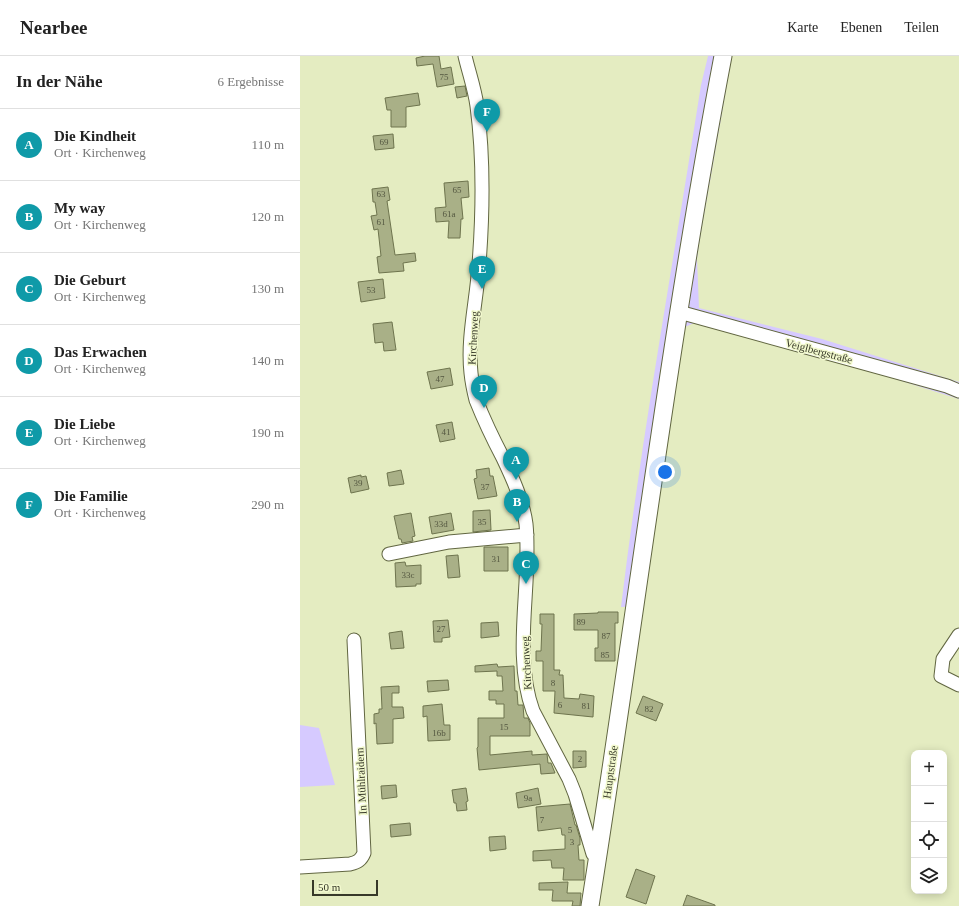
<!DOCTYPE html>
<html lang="de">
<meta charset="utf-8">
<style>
:root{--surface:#fff;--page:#f6f6f6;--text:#222;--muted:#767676;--line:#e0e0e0;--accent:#0f766e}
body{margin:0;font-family:Georgia,serif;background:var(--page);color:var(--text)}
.controls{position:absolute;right:12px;bottom:12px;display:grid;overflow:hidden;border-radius:8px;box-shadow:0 2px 10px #0003}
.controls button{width:36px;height:36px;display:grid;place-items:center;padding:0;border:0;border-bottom:1px solid var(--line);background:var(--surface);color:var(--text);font:20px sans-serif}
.scale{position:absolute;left:12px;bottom:10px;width:66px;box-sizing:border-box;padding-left:4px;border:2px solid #373929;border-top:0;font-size:11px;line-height:14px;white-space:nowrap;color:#373929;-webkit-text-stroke:3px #f2f9ce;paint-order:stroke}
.you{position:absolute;left:365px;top:416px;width:14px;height:14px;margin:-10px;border:3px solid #fff;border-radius:50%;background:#1a73e8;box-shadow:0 0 0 6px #1a73e833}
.badge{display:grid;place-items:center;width:26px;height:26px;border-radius:50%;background:var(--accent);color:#fff;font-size:13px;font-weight:700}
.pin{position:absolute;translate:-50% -33px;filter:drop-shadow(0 1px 2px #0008)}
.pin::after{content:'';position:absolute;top:21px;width:14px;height:12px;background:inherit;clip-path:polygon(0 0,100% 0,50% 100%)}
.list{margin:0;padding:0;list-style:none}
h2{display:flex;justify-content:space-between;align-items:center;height:52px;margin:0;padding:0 16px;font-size:17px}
h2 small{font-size:13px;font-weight:400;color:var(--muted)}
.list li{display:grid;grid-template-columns:26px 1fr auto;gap:12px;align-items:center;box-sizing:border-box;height:72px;padding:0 16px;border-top:1px solid var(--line)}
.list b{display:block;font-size:15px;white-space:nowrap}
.list p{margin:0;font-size:13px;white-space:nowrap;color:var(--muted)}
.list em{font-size:13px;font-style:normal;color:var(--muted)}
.icon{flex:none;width:22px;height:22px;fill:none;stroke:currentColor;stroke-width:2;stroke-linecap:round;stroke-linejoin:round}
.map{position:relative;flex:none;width:659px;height:850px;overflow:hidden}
header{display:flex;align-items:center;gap:24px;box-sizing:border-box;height:56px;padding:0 20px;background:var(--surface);border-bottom:1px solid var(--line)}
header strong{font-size:19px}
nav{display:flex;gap:22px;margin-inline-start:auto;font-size:14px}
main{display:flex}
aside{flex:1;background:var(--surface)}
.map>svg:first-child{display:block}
.green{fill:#d6caff}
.building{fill:#a9b087;stroke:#6e744e}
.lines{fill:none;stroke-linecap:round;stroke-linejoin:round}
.minor-casing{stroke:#616641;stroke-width:15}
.major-casing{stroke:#616641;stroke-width:19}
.minor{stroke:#fff;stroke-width:13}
.major{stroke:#fff;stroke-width:17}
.labels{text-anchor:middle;stroke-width:3;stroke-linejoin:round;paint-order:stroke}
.number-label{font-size:9px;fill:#545740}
.street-label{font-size:11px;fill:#373929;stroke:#f2f9ce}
</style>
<header>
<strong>Nearbee</strong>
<nav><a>Karte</a><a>Ebenen</a><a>Teilen</a></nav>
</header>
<main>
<aside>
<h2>In der Nähe<small>6 Ergebnisse</small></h2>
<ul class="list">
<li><span class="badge" style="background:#0f9aa8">A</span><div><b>Die Kindheit</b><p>Ort · Kirchenweg</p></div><em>110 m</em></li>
<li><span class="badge" style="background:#0f9aa8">B</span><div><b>My way</b><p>Ort · Kirchenweg</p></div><em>120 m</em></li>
<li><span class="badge" style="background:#0f9aa8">C</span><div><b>Die Geburt</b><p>Ort · Kirchenweg</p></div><em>130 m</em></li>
<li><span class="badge" style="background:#0f9aa8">D</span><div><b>Das Erwachen</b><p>Ort · Kirchenweg</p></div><em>140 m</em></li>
<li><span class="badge" style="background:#0f9aa8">E</span><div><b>Die Liebe</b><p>Ort · Kirchenweg</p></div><em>190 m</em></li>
<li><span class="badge" style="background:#0f9aa8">F</span><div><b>Die Familie</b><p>Ort · Kirchenweg</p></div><em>290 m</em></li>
</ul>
</aside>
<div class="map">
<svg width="659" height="850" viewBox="0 0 659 850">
<rect width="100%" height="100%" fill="#e4ecc1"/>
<path class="green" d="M408,0H432L400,182L397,203L399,252L522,283L659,326V343L573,316L394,267L385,271L343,550L321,551C342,376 374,203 401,29Z
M0,669L19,672L35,729L0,731Z"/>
<path class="building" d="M125,0H139L141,13L151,11L154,28L137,31L133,8L117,10L116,2Z
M165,30L167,40L157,42L155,31Z
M118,37L120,49L106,51V71H91V54H87L85,42Z
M93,78L94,92L75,94L73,80Z
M168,125L169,141L161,142L163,163H161L160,182H148L149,165L136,166L135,152L146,151L144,127Z
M88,131L90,144L87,145L95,199L115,197L116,205L103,207L104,215L79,217L77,201L81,200L78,173L74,174L71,160L77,159L75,146H73L72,133Z
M83,223L85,242L61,246L58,226Z
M92,266L96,294L84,295L83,286L75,287L73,268Z
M150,312L153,329L131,333L127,316Z
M152,366L155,383L140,386L136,369Z
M189,412L190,420H193L197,440L178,443L174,423L177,422L176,414Z
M101,414L104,428L89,430L87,417Z
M61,419V421L66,420L69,433L51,437L48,422Z
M190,454L191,474L173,476V455Z
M111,457L115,480L112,481L113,485L102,487L101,483H99L94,460Z
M151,457L154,474L132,478L129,461Z
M184,491H208V515H184Z
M158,499L160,521L148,522L146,500Z
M105,506L106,510L121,509V528H116V530L96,531L95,507Z
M298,556H318V567H315V605H295V592H298V574H274V558L298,557Z
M240,558H254V614H260L259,619H263L264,642L279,643L280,638L294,640L293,661L254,657L255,635H243V605H236V595H241L242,568H240Z
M148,564L150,581L142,582V586H134L133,565Z
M198,566L199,580L181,582V567Z
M102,575L104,592L91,593L89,577Z
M197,608L198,611L214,610L215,635H217L218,649H223L224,662H228L230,667V680H190V699L232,695V699L247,698L248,707H251L255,717L241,718L240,708L179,714L177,692L178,691V662H204V648H196V644H189V635H203L202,620H197V615L175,616V610Z
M148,624L149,634L128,636L127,625Z
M99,630V637H92V651H103L104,662L93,663V687L77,688L76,667L74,668V658L79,657V653H82L81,631Z
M343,640L363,648L356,665L336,657Z
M142,648L144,669H150V684L128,685L127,660L123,661V650Z
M273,695H286V711L273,712Z
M96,729L97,741L82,743L81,730Z
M166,732L168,745L166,746L167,754L157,755L156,747H154L152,734Z
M238,732L241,748L218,752L216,737Z
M270,748L275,769H276L280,782V789H278L279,804H284V824H263L264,812H252L251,804L233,805V795L265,793V779H262L261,772L238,775L236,751Z
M110,767L111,779L91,781L90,769Z
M205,780L206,793L190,795L189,781Z
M336,813L355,820L346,848L326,841Z
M268,826L267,837H281L280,850H272L273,845H252L253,834H239V827Z
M387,839L415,849V850H383Z"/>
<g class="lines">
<g class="minor-casing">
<path id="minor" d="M165,0C169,17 175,34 177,50C184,103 183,156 179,208C177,244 167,281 171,317C172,327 174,336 176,344C184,364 193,383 203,402C213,423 223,445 226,468C232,528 212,598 233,655L269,723L275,738L293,798L298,802
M379,256L647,330L659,335
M89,498L149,486L227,479
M659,579L643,603L641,620L659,629
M0,811L50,808C58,806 61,804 64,797L54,584"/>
</g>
<g class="major-casing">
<path id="major" d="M290,850C335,567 369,282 423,0"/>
</g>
<use href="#minor" class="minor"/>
<use href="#major" class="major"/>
</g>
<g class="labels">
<g class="number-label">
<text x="144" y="24">75</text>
<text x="84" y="89">69</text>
<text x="157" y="137">65</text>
<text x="81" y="141">63</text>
<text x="149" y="161">61a</text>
<text x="81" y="169">61</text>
<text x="71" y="237">53</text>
<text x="140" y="326">47</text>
<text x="146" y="379">41</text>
<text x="58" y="430">39</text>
<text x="185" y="434">37</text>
<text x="182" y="469">35</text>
<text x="141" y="471">33d</text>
<text x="196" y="506">31</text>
<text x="108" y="522">33c</text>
<text x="281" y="569">89</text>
<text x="141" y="576">27</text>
<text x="306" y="583">87</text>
<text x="305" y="602">85</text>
<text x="253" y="630">8</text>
<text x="260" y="652">6</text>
<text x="286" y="653">81</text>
<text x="349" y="656">82</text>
<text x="204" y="674">15</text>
<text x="139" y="680">16b</text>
<text x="280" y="706">2</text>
<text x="228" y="745">9a</text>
<text x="242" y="767">7</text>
<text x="270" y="777">5</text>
<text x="272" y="789">3</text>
</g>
<g class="street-label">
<text transform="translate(173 282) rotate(-87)" y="4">Kirchenweg</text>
<text transform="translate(519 295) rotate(15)" y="4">Veiglbergstraße</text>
<text transform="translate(226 607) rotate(-93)" y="4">Kirchenweg</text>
<text transform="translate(310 716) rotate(-82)" y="4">Hauptstraße</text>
<text transform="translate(61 725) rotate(-93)" y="4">In Mühlraidern</text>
</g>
</g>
</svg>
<div class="controls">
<button>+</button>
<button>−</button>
<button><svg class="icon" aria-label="locate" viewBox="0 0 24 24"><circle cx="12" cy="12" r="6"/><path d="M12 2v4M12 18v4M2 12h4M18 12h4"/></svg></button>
<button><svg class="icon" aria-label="layers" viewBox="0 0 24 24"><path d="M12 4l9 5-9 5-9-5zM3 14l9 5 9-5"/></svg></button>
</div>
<div class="scale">50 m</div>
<div class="you"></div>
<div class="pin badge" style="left:216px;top:424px;background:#0f9aa8">A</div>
<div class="pin badge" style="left:217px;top:466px;background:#0f9aa8">B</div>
<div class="pin badge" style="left:226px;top:528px;background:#0f9aa8">C</div>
<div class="pin badge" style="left:184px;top:352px;background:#0f9aa8">D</div>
<div class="pin badge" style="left:182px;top:233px;background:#0f9aa8">E</div>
<div class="pin badge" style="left:187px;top:76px;background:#0f9aa8">F</div>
</div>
</main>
